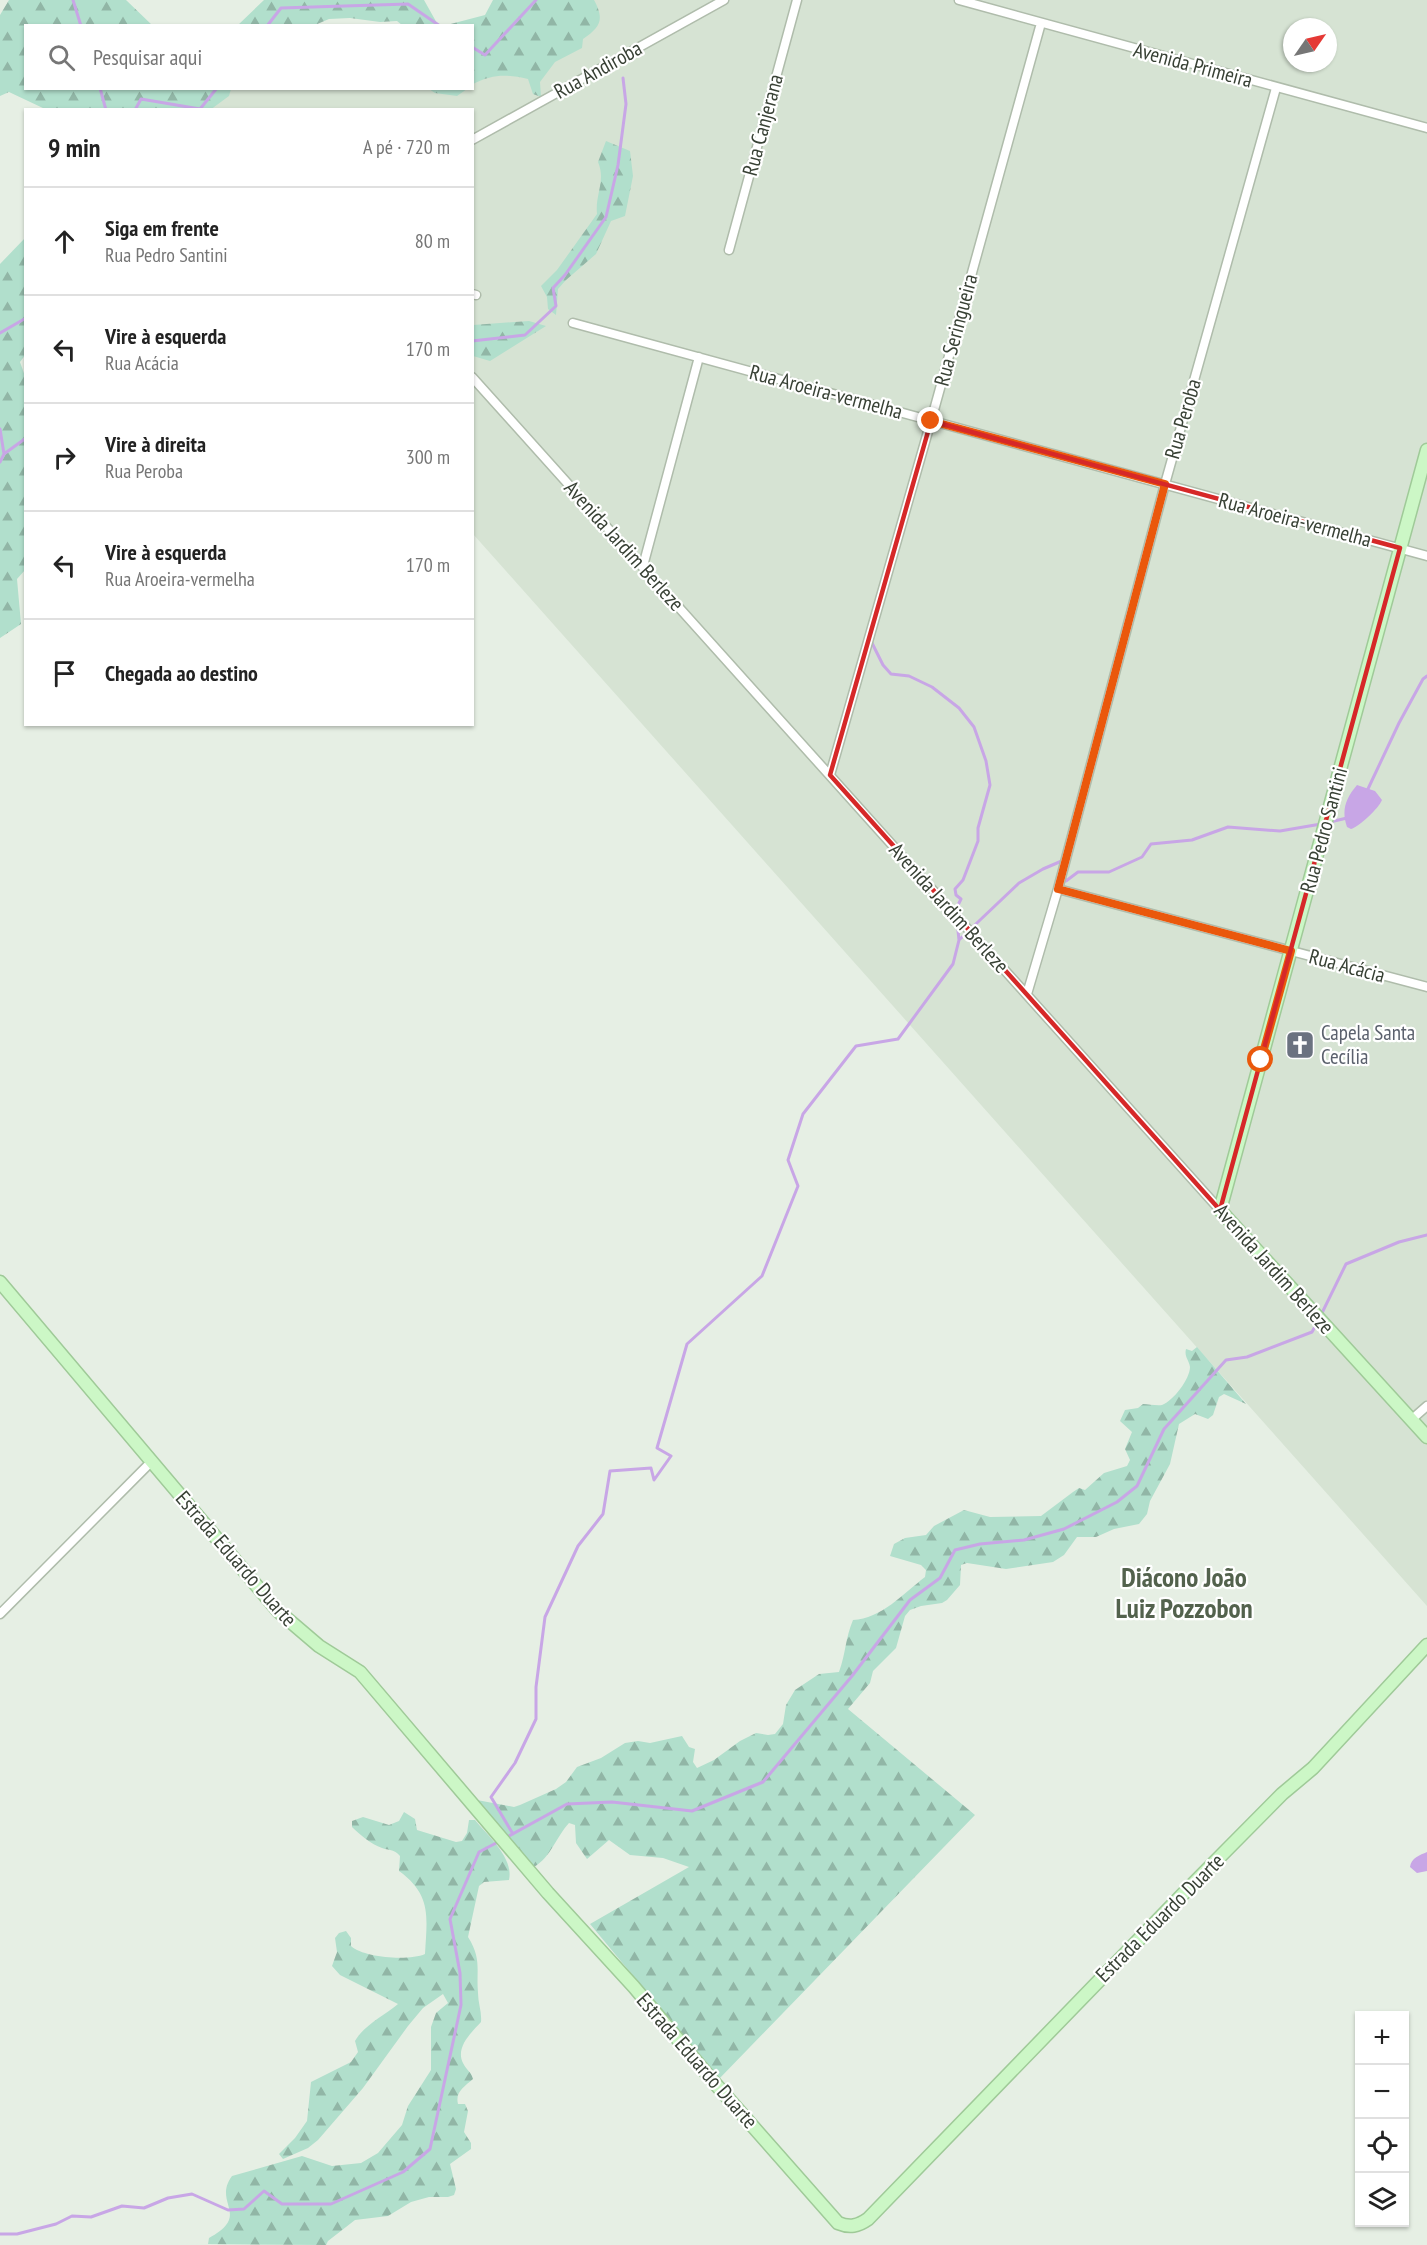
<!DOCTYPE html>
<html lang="pt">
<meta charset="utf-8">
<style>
:root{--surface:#fff;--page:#f6f6f6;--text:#222;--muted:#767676;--line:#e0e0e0}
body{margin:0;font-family:"PT Sans Narrow",sans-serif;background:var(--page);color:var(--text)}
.controls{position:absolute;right:18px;bottom:18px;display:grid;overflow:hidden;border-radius:0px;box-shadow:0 2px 4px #0004}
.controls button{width:54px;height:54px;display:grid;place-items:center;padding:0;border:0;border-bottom:2px solid var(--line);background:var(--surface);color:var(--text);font:30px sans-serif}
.compass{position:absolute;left:1283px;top:18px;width:54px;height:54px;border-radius:50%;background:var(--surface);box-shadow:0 2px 4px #0004;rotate:56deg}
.stop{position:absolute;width:18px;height:18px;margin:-14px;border:4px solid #ea580c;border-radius:50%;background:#fff}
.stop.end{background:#ea580c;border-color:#fff;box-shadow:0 2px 6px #0008}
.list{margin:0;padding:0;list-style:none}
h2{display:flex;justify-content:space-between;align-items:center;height:78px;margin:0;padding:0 24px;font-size:26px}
h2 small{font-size:20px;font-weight:400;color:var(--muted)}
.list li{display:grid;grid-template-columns:39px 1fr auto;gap:18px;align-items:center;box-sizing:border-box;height:108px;padding:0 24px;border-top:2px solid var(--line)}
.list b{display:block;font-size:22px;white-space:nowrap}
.list p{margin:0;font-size:20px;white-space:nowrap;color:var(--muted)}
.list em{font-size:20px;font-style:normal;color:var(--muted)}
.icon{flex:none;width:33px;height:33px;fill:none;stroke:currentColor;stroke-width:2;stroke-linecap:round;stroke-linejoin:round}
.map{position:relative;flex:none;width:1427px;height:2245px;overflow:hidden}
.search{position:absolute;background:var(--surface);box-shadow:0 2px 4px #0004;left:24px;top:24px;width:450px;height:66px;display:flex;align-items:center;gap:15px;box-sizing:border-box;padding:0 21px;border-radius:0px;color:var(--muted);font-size:22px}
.panel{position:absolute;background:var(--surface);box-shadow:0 2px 4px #0004;left:24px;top:108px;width:450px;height:618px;border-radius:0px}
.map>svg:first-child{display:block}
.residential{fill:#d6e3d3;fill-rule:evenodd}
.forest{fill:url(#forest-firs)}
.water{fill:#c8a6e6}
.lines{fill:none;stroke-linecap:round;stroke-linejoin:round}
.stream{stroke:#c8a6e6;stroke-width:3}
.street-casing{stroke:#afbcab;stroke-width:11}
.secondary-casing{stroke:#9fca98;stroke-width:15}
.street{stroke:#fff;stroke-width:8}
.secondary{stroke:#ccf7c6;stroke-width:12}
.route{stroke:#ea580c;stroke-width:8}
.marked{fill:none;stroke:#d62828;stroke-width:4.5;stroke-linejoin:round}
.labels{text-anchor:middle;stroke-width:4.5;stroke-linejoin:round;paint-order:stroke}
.street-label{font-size:21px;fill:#384135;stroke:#fff}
.worship-label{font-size:21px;fill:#5b616d;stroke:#fff;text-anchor:start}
.district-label{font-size:27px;font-weight:bold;fill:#53624d;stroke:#fff}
</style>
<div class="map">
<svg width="1427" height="2245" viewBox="0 0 1427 2245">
<defs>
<pattern id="forest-firs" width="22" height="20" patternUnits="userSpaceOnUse" patternTransform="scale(1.5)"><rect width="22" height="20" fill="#b1dfcc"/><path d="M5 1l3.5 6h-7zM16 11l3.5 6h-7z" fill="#91b6a6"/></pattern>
</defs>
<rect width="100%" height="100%" fill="#e6efe4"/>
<path class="residential" d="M536,0H1427V1606L473,534L472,110H135L217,89L472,88L473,47ZM1292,27H1328V63H1292Z"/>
<path class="forest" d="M9,0H126L152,25L26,26V88L231,89L229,96L210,110L45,109L9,92L0,96V15Z
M264,0H424L438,25H402L397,21L380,22L350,18L329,19L315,25H238Z
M493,0H594C605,20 600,27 583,39L582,48L555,62L540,82L541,97L533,94L528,79C506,74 493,74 473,84L472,26H443L485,15Z
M429,89H467L457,96L435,93Z
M606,141L630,151L633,176L625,216L611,221L596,254L566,280L558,289L556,315L548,309L547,297L541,286L557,270L597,214C595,194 606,181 598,162Z
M25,238L26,354L20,362L26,379L25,570L17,579L21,624L0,638V264Z
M529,321L546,326L490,361L473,356V325Z
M1197,1347L1246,1404L1224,1394L1219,1397L1213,1415L1208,1419L1195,1414L1179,1424L1170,1464L1150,1501L1147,1514L1139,1524L1114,1529L1096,1537H1077L1064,1555L1053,1562L1006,1569L967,1563L961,1565L960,1585L947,1600L942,1603L921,1606L910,1610L905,1616L896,1648L873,1671L870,1683L848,1709L975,1815L719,2079L590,1924L689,1867L663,1858L630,1855L609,1840L587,1859L576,1843L575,1825L569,1823C556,1837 551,1857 534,1867L477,1800L514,1807L520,1805L556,1789L566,1782L577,1767L601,1758L625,1743L638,1741L650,1743L682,1736L689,1747L695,1749L693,1762L697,1768L714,1760L740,1741L756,1733L768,1735L775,1734L783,1724L786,1705L795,1690L819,1674L839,1672C846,1653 845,1639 853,1620C881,1619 904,1593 925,1577L926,1570L921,1565L890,1556L894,1544L905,1538L926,1535L934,1526L964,1510L990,1517L1041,1516L1073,1492L1079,1488L1085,1490L1104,1473L1127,1466L1130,1460L1125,1449L1132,1432L1120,1421L1125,1410L1138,1408L1143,1404C1148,1404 1157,1406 1162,1405C1173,1401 1190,1379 1190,1367C1189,1360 1184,1357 1186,1349L1192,1351Z
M404,1812L415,1819L417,1830L456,1842L462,1841L467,1833L469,1820H475C488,1836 514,1858 509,1880L484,1882L479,1886L468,1937C482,1959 476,1970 478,1993C478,2003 482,2012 481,2022C472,2032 455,2047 463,2063C466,2070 471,2071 473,2079C464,2087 455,2092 458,2104H465L468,2111L464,2132L471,2143V2149L450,2164L456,2189L454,2195L448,2197H429L411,2202L388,2216L355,2220L328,2241L326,2245L208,2244L209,2238C252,2215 212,2203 232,2176L302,2156L332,2166L361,2163L378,2153L402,2125L408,2106L431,2070V2027L436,2013L448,2003L443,1994L423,2008L408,2026L363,2088L318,2140L308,2148L283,2159L279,2154L295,2138L307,2121L311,2082L351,2062L358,2052L355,2041C363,2026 385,2015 398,2004L340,1975L332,1966L337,1952L335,1938L339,1933L346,1931L351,1938V1946C364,1958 409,1961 425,1954C427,1917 432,1895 399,1871L400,1856C394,1849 391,1851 382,1848C371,1844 360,1835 352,1827V1821L363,1817L389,1825L399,1821Z"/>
<path class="water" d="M1357,785L1375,791L1382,800C1379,808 1359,827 1351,829L1347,827C1341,810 1346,798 1357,785Z
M1427,1852V1871L1417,1873L1410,1867C1411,1858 1420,1855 1427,1852Z"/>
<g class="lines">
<path class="stream" d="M73,0L81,26
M267,26L281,8L408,4L440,26
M472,47L485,55L536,0
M100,88L106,110
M135,110L141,99L200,109L217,88
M0,333L26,318
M472,341L525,335L556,306L553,288L565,275L606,217L618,165L626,104L623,78
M0,429L4,454L0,462
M4,454L26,438
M871,641L883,665L891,674L909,676L932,687L959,708L974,727L986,761L990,785L978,828V841L963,880L955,889L956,895L961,899L955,911
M1367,791L1399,723L1423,679L1427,676
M1330,822L1347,818
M1064,877L1066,881L1078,872H1109L1142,857L1151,844L1192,840L1228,827L1280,831L1321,824
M959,940L1019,883L1043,869L1064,860
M1320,1317L1346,1264L1399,1242L1427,1235
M513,1834L491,1797L515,1763L536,1719V1687L545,1617L578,1546L603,1514L610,1471L651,1468L654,1480L671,1456L657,1448L687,1344L762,1276L798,1186L788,1160L803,1114L856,1046L898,1039L953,964L959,940L957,921
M507,1837L567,1804L612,1802L692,1811L763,1782L852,1676L910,1600L940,1578L955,1550L980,1544L1024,1540L1064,1529L1117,1502L1137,1486L1164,1429L1226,1360L1247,1357L1312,1332L1317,1323
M0,2234H17L56,2224L72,2216L91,2217L122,2206L144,2208L168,2198L192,2194L228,2210L244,2209L264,2191L282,2204H331L403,2172L430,2149L461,2005L460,1973L450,1919L479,1852L498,1842"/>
<g class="street-casing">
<path id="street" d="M959,0L1427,128
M472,140L724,0
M729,250L797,0
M472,294L476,295
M573,323L1427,556
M472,377L1220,1210
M643,566L699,357
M830,775L931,421L1041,23
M1058,889L1427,987
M1027,994L1058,889L1165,484L1276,88
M1411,1420L1427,1406
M0,1614L151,1462"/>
</g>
<g class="secondary-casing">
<path id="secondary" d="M1427,450L1220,1210L1427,1437
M0,1282L278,1611L319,1646L360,1672L548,1893L634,1987L712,2080L838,2223C850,2228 858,2226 868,2219L1184,1893L1282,1794L1313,1768L1427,1645"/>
</g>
<use href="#street" class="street"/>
<use href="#secondary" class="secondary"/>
</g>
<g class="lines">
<path class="route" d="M931,421L1165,484L1058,889L1291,951L1261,1060"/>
</g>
<path class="marked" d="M931,421L1400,548L1220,1210L830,775Z"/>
<defs>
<g id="church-square" transform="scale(1.5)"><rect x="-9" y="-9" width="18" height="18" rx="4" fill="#6b7280" stroke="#fff"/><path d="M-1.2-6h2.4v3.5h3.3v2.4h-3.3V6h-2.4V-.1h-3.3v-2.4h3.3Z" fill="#fff"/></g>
</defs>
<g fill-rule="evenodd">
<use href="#church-square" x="1300" y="1045"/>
</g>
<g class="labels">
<g class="street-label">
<text transform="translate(1193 65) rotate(15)" y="7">Avenida Primeira</text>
<text transform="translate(598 70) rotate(-29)" y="7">Rua Andiroba</text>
<text transform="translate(763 125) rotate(-75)" y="7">Rua Canjerana</text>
<text transform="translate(956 330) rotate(-75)" y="7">Rua Seringueira</text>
<text transform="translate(826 392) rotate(15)" y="7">Rua Aroeira-vermelha</text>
<text transform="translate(1183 419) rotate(-74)" y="7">Rua Peroba</text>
<text transform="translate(1295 520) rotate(15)" y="7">Rua Aroeira-vermelha</text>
<text transform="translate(624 546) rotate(48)" y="7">Avenida Jardim Berleze</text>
<text transform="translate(1324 830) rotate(-75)" y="7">Rua Pedro Santini</text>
<text transform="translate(949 908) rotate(48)" y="7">Avenida Jardim Berleze</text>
<text transform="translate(1347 966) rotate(15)" y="7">Rua Acácia</text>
<text transform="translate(1274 1269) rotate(48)" y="7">Avenida Jardim Berleze</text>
<text transform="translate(236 1559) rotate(49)" y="7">Estrada Eduardo Duarte</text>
<text transform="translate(1160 1918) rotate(-45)" y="7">Estrada Eduardo Duarte</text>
<text transform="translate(697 2061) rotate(49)" y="7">Estrada Eduardo Duarte</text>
</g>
<g class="worship-label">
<text x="1321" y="1040">Capela Santa<tspan x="1321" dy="24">Cecília</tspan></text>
</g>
<g class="district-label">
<text x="1184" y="1587">Diácono João<tspan x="1184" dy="31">Luiz Pozzobon</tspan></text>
</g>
</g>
</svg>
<div class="controls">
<button>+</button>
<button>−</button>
<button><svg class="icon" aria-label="locate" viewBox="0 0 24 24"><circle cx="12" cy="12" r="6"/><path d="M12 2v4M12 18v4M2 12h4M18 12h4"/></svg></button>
<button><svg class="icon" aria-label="layers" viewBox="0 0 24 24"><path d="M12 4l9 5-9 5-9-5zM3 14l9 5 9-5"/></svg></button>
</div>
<svg class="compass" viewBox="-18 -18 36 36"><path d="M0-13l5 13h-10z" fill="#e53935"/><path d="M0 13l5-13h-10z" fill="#767676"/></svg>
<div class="stop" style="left:1261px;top:1060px"></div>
<div class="stop end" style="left:931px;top:421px"></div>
<div class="search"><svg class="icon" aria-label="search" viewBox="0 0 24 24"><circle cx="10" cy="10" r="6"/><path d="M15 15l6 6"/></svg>Pesquisar aqui</div>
<section class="panel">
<h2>9 min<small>A pé · 720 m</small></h2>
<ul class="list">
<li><svg class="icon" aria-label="ahead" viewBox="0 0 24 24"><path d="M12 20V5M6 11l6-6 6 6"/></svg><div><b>Siga em frente</b><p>Rua Pedro Santini</p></div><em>80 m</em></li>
<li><svg class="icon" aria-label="left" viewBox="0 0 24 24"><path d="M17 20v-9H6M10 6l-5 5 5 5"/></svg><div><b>Vire à esquerda</b><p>Rua Acácia</p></div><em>170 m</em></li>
<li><svg class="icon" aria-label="right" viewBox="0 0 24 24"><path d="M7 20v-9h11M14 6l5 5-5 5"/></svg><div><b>Vire à direita</b><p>Rua Peroba</p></div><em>300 m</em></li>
<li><svg class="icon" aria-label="left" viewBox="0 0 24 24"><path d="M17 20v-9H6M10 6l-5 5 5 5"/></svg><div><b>Vire à esquerda</b><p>Rua Aroeira-vermelha</p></div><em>170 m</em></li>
<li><svg class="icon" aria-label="arrive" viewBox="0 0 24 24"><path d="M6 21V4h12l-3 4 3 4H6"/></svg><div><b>Chegada ao destino</b></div></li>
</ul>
</section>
</div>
